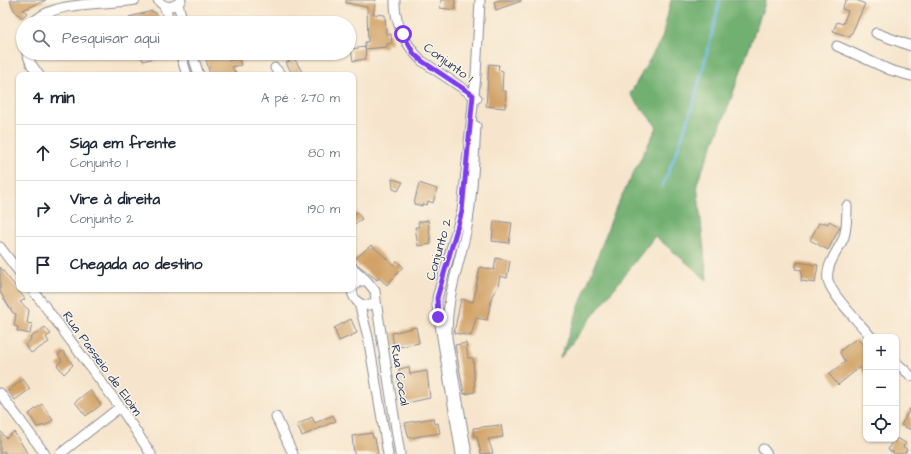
<!DOCTYPE html>
<html lang="pt">
<meta charset="utf-8">
<style>
:root{--surface:#fff;--page:#f6f6f7;--text:#1f2937;--muted:#747a83;--line:#e0e1e3}
body{margin:0;font-family:"Architects Daughter",sans-serif;background:var(--page);color:var(--text)}
.controls{position:absolute;right:12px;bottom:12px;display:grid;overflow:hidden;border-radius:8px;box-shadow:0 1px 3px #0004}
.controls button{width:36px;height:36px;display:grid;place-items:center;padding:0;border:0;border-bottom:1px solid var(--line);background:var(--surface);color:var(--text);font:20px sans-serif}
.stop{position:absolute;width:12px;height:12px;margin:-9px;border:3px solid #7c3aed;border-radius:50%;background:#fff}
.stop.end{background:#7c3aed;border-color:#fff;box-shadow:0 1px 4px #0008}
.list{margin:0;padding:0;list-style:none}
h2{display:flex;justify-content:space-between;align-items:center;height:52px;margin:0;padding:0 16px;font-size:17px}
h2 small{font-size:13px;font-weight:400;color:var(--muted)}
.list li{display:grid;grid-template-columns:26px 1fr auto;gap:12px;align-items:center;box-sizing:border-box;height:56px;padding:0 16px;border-top:1px solid var(--line)}
.list b{display:block;font-size:15px;white-space:nowrap}
.list p{margin:0;font-size:13px;white-space:nowrap;color:var(--muted)}
.list em{font-size:13px;font-style:normal;color:var(--muted)}
.icon{flex:none;width:22px;height:22px;fill:none;stroke:currentColor;stroke-width:2;stroke-linecap:round;stroke-linejoin:round}
.map{position:relative;flex:none;width:911px;height:454px;overflow:hidden}
.search{position:absolute;background:var(--surface);box-shadow:0 1px 3px #0004;left:16px;top:16px;width:340px;height:44px;display:flex;align-items:center;gap:10px;box-sizing:border-box;padding:0 14px;border-radius:22px;color:var(--muted);font-size:15px}
.panel{position:absolute;background:var(--surface);box-shadow:0 1px 3px #0004;left:16px;top:72px;width:340px;height:220px;border-radius:8px}
.map>svg:first-child{display:block}
.forest{fill:#72b071;stroke:#467068}
.lines{fill:none;stroke-linecap:round;stroke-linejoin:round}
.stream{stroke:#73bbeb;stroke-width:2.5}
.building{fill:#d2a368}
.street-casing{stroke:#888a95;stroke-width:11}
.street{stroke:#fff;stroke-width:9}
.route{stroke:#7c3aed;stroke-width:5}
.labels{text-anchor:middle;stroke-width:3;stroke-linejoin:round;paint-order:stroke}
.street-label{font-size:13px;fill:#1b2f5e;stroke:#fcf5e5}
</style>
<div class="map">
<svg width="911" height="454" viewBox="0 0 911 454">
<rect width="100%" height="100%" fill="#fcf5e5"/>
<filter id="ink" filterUnits="userSpaceOnUse"><feTurbulence type="fractalNoise" baseFrequency=".025" numOctaves="2"/><feDisplacementMap in="SourceGraphic" scale="8" xChannelSelector="R" yChannelSelector="G"/><feConvolveMatrix kernelMatrix="1 2 1 2 8 2 1 2 1" color-interpolation-filters="sRGB"/></filter>
<filter id="wash" filterUnits="userSpaceOnUse"><feTurbulence type="fractalNoise" baseFrequency=".012" numOctaves="4" result="noise"/><feDisplacementMap in="SourceGraphic" scale="16" xChannelSelector="R" yChannelSelector="G"/><feGaussianBlur stdDeviation="0.9" result="paint"/><feColorMatrix in="noise" values="0 0 0 0 0 0 0 0 0 0 0 0 0 0 0 0 0 1.4 0 .05"/><feComposite in="paint" operator="in"/></filter>
<g filter="url(#wash)">
<rect width="100%" height="100%" fill="#f6e5cc"/>
<path class="forest" d="M671,0H766L727,110L697,183L707,280L655,236L560,358L616,207L657,127L630,94L662,38Z"/>
<g class="lines">
<path class="stream" d="M662,187C689,128 705,63 720,0"/>
</g>
<g id="blocks">
<path class="building" d="M10,0H46L23,10L27,13L22,18L14,10Z
M346,0H376L373,14L385,15L386,34H391L392,43L387,44V47L365,49V42H368L367,7L346,3Z
M441,0H455V10L440,8Z
M499,0H521V1L496,10L494,2Z
M846,0H856L865,4L850,37L833,31L837,22L843,24L848,11L842,9Z
M152,11L157,14L160,23H130L129,17Z
M365,47L366,59L353,61L351,49Z
M140,53H165V55L143,61Z
M227,54L229,61L239,59L241,65L232,67L237,75H210L206,59Z
M294,58L304,75H293L286,63Z
M489,64L499,65L498,70L503,71L502,91H506L505,108L486,106Z
M392,179L403,182L398,191L393,189Z
M419,183L437,189L433,203L428,201L427,205L423,204L422,206L414,204Z
M357,212L362,219L353,225V215Z
M428,220L431,244L418,246L415,227H419L418,222Z
M494,221L512,223L509,243L492,241Z
M829,221L840,227L828,250L810,240L819,223L822,224L823,222L828,224Z
M371,245L394,265L397,261L403,267L387,285L379,278L377,280L353,261Z
M496,258L510,261L507,278L500,276L498,286L492,296L487,320L476,318L471,336L454,333L461,299L473,302L480,267L494,270Z
M797,262L818,265L815,283L801,281L802,270L795,269Z
M0,267L25,299L20,302L29,310L27,323L32,324L30,334L17,331L18,327L14,326L16,314L13,313L0,292Z
M351,319L357,333L339,341L334,328Z
M45,327L51,334L46,337L49,342L31,353L25,345L31,340L30,338Z
M416,327L419,343L394,348L392,333Z
M857,338L866,349V375L860,367L838,385L829,374L845,362L840,353L841,350Z
M466,343L468,358H473L475,392L464,394L455,345Z
M63,351L73,365L64,374L57,365L62,361L58,355Z
M409,367L410,374L427,371L430,398L402,404L397,375L399,374V369Z
M23,379L30,389L15,400L8,391Z
M90,390L101,405L86,416L75,402Z
M42,404L53,420L46,425L37,427L29,414Z
M911,407V430L901,425Z
M333,415L336,421L302,436L297,425L312,417L315,423Z
M433,418L434,424L438,423L440,433L409,438L405,423Z
M501,425L503,437L488,439L493,453L481,454L477,436H474L473,428Z
M0,431L6,438L14,432L28,454H6L4,451L0,454Z
M372,433L373,438H375L378,454H354L352,436Z
M893,439H898L906,443L903,447L907,449L904,454H896L888,450Z"/>
</g>
</g>
<g filter="url(#ink)">
<use href="#blocks" fill-opacity="0" stroke="#888a95" stroke-width="1"/>
<g class="lines">
<g class="street-casing">
<path id="street" d="M158,0C164,9 175,8 181,0
M395,0C394,22 406,46 422,61L477,98
M178,4L183,23
M164,6L171,23
M33,23C53,0 106,5 135,0
M876,33L911,46
M837,46L890,70L911,76
M27,53L31,64L39,75
M180,53L187,75
M192,53L199,75
M275,68L281,75
M847,206C847,216 847,227 844,237C839,250 825,265 828,280C832,296 860,323 871,337
M0,247L19,272
M353,268L367,281
M32,289L120,407L151,454
M352,289C352,302 366,311 376,301L375,291L367,281H358L353,288
M376,301L400,454
M359,303L368,337L388,454
M896,362L911,376
M0,393L45,454
M276,417L293,454
M763,449L767,454
M60,454L120,407
M461,454L437,306V298L462,211L476,75L480,0
M467,454L447,338C446,295 459,267 467,227C473,193 474,159 476,126"/>
</g>
<use href="#street" class="street"/>
</g>
</g>
<g class="lines" filter="url(#ink)">
<path class="route" d="M403,34L414,54L422,61L473,95L462,211L437,298L438,317"/>
</g>
<g class="labels">
<g class="street-label">
<text transform="translate(449 62) rotate(36)" y="5">Conjunto 1</text>
<text transform="translate(438 249) rotate(-74)" y="5">Conjunto 2</text>
<text transform="translate(103 363) rotate(54)" y="5">Rua Passeio de Eloim</text>
<text transform="translate(401 375) rotate(81)" y="5">Rua Cocal</text>
</g>
</g>
</svg>
<div class="controls">
<button>+</button>
<button>−</button>
<button><svg class="icon" aria-label="locate" viewBox="0 0 24 24"><circle cx="12" cy="12" r="6"/><path d="M12 2v4M12 18v4M2 12h4M18 12h4"/></svg></button>
</div>
<div class="stop" style="left:403px;top:34px"></div>
<div class="stop end" style="left:438px;top:317px"></div>
<div class="search"><svg class="icon" aria-label="search" viewBox="0 0 24 24"><circle cx="10" cy="10" r="6"/><path d="M15 15l6 6"/></svg>Pesquisar aqui</div>
<section class="panel">
<h2>4 min<small>A pé · 270 m</small></h2>
<ul class="list">
<li><svg class="icon" aria-label="ahead" viewBox="0 0 24 24"><path d="M12 20V5M6 11l6-6 6 6"/></svg><div><b>Siga em frente</b><p>Conjunto 1</p></div><em>80 m</em></li>
<li><svg class="icon" aria-label="right" viewBox="0 0 24 24"><path d="M7 20v-9h11M14 6l5 5-5 5"/></svg><div><b>Vire à direita</b><p>Conjunto 2</p></div><em>190 m</em></li>
<li><svg class="icon" aria-label="arrive" viewBox="0 0 24 24"><path d="M6 21V4h12l-3 4 3 4H6"/></svg><div><b>Chegada ao destino</b></div></li>
</ul>
</section>
</div>
